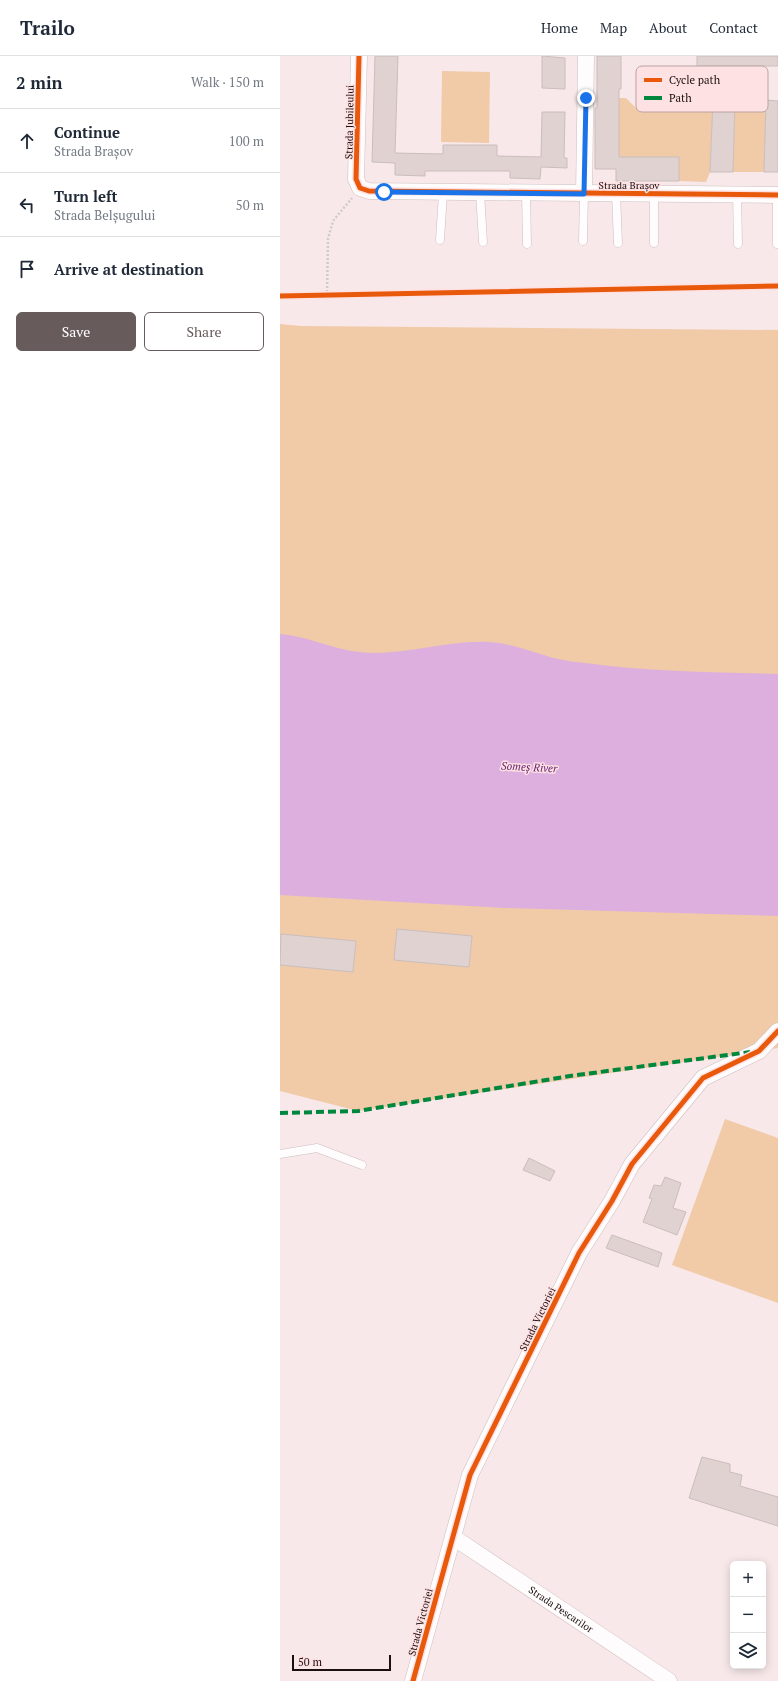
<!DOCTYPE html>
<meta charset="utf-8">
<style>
:root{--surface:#fff;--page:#f2f2f3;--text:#1f2937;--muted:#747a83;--line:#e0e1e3;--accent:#685b5c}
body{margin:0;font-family:"PT Serif",serif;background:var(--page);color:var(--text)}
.controls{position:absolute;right:12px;bottom:12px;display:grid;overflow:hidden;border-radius:6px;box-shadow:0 2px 10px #0003}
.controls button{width:36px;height:36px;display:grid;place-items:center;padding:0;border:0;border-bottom:1px solid var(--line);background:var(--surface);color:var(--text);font:20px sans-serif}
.scale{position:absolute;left:12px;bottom:10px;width:99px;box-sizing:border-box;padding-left:4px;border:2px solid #1b0f10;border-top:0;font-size:11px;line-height:14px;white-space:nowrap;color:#1b0f10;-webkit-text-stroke:3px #fee2e3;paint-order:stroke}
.stop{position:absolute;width:12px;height:12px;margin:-9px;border:3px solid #1a73e8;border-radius:50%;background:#fff}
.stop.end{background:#1a73e8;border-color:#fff;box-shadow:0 1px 4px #0008}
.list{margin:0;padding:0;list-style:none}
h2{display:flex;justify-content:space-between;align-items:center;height:52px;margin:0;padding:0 16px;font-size:17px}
h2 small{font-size:13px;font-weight:400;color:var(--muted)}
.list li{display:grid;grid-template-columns:26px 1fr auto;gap:12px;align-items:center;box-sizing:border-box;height:64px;padding:0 16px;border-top:1px solid var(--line)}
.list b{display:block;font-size:15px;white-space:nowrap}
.list p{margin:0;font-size:13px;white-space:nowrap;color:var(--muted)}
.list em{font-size:13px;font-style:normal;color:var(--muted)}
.actions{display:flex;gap:8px;padding:12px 16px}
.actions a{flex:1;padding:9px 0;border:1px solid var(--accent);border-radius:6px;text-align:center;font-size:14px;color:var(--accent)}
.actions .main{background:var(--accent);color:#fff}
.icon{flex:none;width:22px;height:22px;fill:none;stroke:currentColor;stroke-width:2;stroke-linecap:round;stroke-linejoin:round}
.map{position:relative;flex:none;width:498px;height:1625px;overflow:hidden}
header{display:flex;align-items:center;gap:24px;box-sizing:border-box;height:56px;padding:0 20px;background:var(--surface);border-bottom:1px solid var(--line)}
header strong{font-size:19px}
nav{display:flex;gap:22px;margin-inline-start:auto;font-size:14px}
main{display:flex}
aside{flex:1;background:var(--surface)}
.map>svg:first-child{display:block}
.green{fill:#f1caa8}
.water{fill:#dcafdf}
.building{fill:#dfd2d1;stroke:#cabebc}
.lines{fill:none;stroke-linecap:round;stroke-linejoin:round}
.service-casing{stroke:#cdbfc0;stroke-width:9}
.minor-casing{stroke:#cdbfc0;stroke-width:17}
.path{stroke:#d0cbcb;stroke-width:2.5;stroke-dasharray:2 2;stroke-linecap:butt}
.service{stroke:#fefcfc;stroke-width:8}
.minor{stroke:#fefcfc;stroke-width:16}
.quiet{stroke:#00873e;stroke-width:4;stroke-dasharray:8 4;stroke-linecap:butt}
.cycleway-casing{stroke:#fee2e3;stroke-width:8}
.cycleway{stroke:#e8590c;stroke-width:5}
.route{stroke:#1a73e8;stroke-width:5}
.labels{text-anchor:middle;stroke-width:3;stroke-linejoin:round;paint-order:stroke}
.street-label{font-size:10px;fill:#1b0f10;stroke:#fee2e3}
.water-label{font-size:11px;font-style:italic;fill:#662273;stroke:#fee2e3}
.key{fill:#fee2e3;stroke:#baa3a4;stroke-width:1}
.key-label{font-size:11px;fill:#1b0f10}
</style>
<header>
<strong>Trailo</strong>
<nav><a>Home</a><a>Map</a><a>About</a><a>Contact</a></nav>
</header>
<main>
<aside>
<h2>2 min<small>Walk · 150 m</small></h2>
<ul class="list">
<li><svg class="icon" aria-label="ahead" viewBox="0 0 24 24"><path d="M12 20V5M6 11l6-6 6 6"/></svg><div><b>Continue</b><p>Strada Brașov</p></div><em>100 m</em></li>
<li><svg class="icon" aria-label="left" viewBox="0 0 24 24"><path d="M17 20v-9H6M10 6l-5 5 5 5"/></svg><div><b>Turn left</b><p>Strada Belșugului</p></div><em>50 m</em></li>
<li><svg class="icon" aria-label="arrive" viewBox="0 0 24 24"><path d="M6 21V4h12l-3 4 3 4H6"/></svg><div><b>Arrive at destination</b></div></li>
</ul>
<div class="actions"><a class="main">Save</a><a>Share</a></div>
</aside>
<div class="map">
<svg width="498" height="1625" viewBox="0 0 498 1625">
<rect width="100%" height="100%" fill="#f8e8e9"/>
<path class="green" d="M162,15L210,16L209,87L161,86Z
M339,42H346L356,52L405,54L413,45L433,44L430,116L426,126L399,125V101H339Z
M455,45H486L484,116H453Z
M0,268L21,270L498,274V992L78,1055L0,1035Z
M445,1063L498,1082V1247L392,1209Z"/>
<path class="water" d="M0,578C27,580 52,593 79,596C123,601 165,584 208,586C233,587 254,597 278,603C287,605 296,606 305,607C369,616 434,616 498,618V860L225,852L0,839Z"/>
<path class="building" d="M95,0H118L115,97L163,98V89H217V100L261,101L262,56H285L284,102H287V112L261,111L260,123L230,122V115H145V120L115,119V107L92,106Z
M262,0L285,2V33L262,32Z
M317,0H341V33H339V101H399V125H336V113H315V52H317Z
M417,0H498V10H417Z
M433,44L455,45L453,116H430Z
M486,44L498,45V116H484Z
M117,873L192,880L189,911L114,904Z
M1,878L76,885L73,916L0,909Z
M249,1102L275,1115L270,1125L243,1114Z
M385,1121L401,1127L393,1152L406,1156L397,1179L363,1166L372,1143L369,1142L374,1129L381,1130Z
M332,1179L382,1197L378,1211L326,1192Z
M422,1401L450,1408V1416L462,1419L460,1430L498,1441V1470L409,1442Z"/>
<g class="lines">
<g class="service-casing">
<path id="service" d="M200,137L203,186
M246,137L247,188
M336,138L338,187
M374,138V187
M457,139L458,188
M497,139V188
M160,184L163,137
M303,185L304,138
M0,1098L37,1092L82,1109"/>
</g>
<g class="minor-casing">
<g id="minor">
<path d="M79,0L76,123L80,132L89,135L498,139"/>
<path d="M304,138L306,0"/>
<path id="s1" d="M173,1481L389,1625"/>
<path d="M133,1625L190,1419L299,1197L332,1145L352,1108L423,1022L479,995L498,975"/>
</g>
</g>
<path class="path" d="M47,240L48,183L53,165L72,142"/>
<use href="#service" class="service"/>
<use href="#minor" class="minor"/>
<path class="quiet" d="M0,1057L78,1055L290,1020L470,996"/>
<g class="cycleway-casing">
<path id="cycleway" d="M79,0L76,123L80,132L89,135L498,139
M0,240L498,230
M133,1625L190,1419L299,1197L332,1145L352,1108L423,1022L479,995L498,975"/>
</g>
<use href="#cycleway" class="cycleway"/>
</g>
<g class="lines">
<path class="route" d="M104,136L304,138L306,42"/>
</g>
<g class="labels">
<g class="street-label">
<text transform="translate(69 66) rotate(-89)" y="4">Strada Jubileului</text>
<text x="349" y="133">Strada Brașov</text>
<text transform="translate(257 1263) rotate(-64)" y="4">Strada Victoriei</text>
<text dy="4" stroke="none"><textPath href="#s1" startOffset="130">Strada Pescarilor</textPath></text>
<text transform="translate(140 1566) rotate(-75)" y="4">Strada Victoriei</text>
</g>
<g class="water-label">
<text transform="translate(249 711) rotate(3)" y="4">Someș River</text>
</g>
</g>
<rect x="356" y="10" width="132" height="46" rx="6" class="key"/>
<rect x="364" y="22" width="18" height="4" fill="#e8590c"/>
<rect x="364" y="40" width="18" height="4" fill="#00873e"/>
<g class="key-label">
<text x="389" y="28">Cycle path</text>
<text x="389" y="46">Path</text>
</g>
</svg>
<div class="controls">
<button>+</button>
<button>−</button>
<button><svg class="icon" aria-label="layers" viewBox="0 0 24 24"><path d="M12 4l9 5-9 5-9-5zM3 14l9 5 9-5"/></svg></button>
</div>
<div class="scale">50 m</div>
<div class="stop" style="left:104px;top:136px"></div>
<div class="stop end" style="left:306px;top:42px"></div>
</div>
</main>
